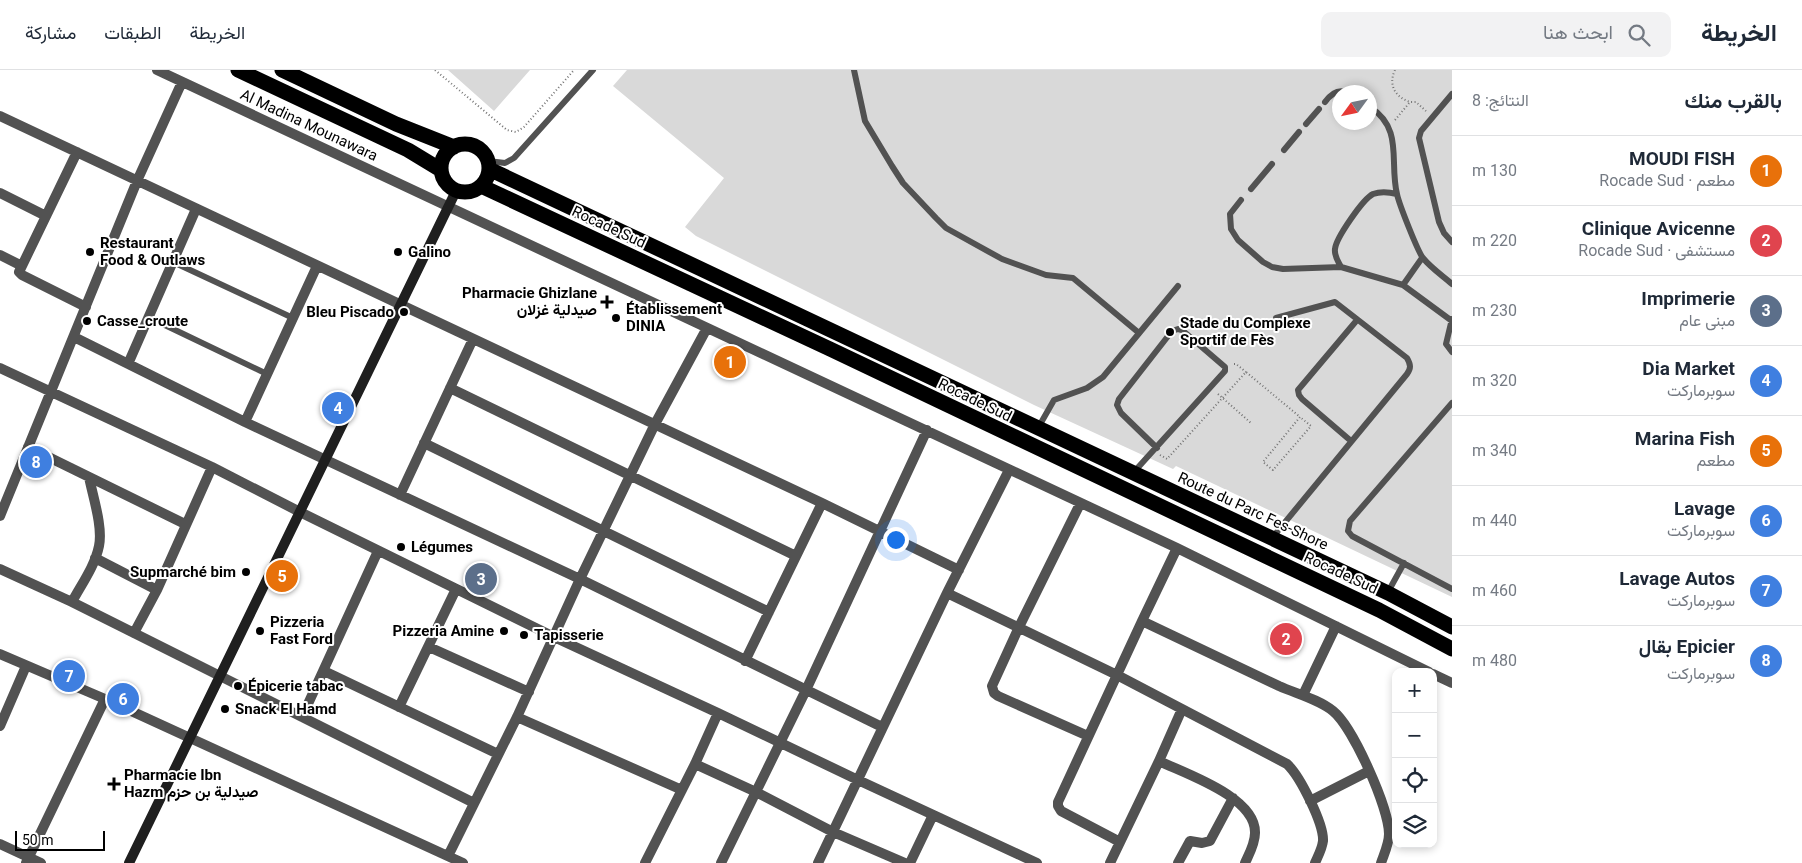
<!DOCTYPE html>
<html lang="ar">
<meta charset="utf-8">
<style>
:root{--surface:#fff;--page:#f2f2f3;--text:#1f2937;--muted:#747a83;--line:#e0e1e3;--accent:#111827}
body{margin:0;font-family:Roboto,Vazirmatn,sans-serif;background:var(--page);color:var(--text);direction:rtl}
.controls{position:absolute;right:15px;bottom:15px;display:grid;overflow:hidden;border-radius:10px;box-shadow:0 2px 8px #0003}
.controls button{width:45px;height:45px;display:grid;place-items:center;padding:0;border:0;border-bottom:1px solid var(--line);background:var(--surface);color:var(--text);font:25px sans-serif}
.compass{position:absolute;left:1332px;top:15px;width:45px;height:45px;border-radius:50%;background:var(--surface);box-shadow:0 2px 8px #0003;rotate:237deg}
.scale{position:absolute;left:15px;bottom:12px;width:90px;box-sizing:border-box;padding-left:5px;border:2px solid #000;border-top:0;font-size:14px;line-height:18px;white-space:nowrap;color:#000;-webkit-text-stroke:4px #fff;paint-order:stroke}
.you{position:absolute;left:895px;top:469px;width:18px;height:18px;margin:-12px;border:4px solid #fff;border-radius:50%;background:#1a73e8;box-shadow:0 0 0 8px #1a73e833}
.badge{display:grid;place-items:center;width:32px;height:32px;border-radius:50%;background:var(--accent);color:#fff;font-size:16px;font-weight:700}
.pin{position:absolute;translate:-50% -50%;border:2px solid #fff;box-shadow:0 1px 5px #0006}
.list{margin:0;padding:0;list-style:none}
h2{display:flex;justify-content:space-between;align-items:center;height:65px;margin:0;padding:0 20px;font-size:21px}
h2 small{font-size:16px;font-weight:400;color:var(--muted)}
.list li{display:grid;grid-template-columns:32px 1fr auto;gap:15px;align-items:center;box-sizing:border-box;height:70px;padding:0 20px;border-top:1px solid var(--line)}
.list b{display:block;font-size:19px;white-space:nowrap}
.list p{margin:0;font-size:16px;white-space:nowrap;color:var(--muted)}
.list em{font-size:16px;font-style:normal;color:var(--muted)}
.icon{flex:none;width:28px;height:28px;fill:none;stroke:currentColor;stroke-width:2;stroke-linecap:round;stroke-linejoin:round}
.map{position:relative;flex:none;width:1452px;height:793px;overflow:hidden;direction:ltr}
header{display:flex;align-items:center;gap:30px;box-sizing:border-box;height:70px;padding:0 25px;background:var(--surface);border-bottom:1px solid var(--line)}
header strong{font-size:24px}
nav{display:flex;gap:28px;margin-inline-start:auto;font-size:18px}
.search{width:350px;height:45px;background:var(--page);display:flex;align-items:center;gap:12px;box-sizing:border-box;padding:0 18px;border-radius:10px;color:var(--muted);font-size:19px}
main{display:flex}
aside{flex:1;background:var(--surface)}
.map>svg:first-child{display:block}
.garden{fill:#d9d9d9;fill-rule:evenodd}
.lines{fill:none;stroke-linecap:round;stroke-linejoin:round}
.path{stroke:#747474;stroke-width:2;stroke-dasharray:1 2.5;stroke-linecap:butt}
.lane{stroke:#525252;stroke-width:6}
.street{stroke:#525252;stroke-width:10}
.secondary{stroke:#1f1f1f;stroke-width:10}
.highway{stroke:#000;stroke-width:15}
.poi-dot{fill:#000;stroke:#fff;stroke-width:2}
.labels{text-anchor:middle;stroke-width:4;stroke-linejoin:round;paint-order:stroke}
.street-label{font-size:15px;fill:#000;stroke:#fff}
.poi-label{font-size:15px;font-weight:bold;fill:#000;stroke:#fff;text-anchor:start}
</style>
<header>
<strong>الخريطة</strong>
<div class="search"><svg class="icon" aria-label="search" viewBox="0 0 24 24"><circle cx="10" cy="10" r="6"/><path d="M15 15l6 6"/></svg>ابحث هنا</div>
<nav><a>الخريطة</a><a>الطبقات</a><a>مشاركة</a></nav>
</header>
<main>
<aside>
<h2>بالقرب منك<small>النتائج: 8</small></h2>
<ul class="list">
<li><span class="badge" style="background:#e8710a">1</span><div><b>MOUDI FISH</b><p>مطعم · Rocade Sud</p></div><em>130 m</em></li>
<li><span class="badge" style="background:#e0444e">2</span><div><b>Clinique Avicenne</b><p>مستشفى · Rocade Sud</p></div><em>220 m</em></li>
<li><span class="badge" style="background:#5c6f8a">3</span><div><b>Imprimerie</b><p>مبنى عام</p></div><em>230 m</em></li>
<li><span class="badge" style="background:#3f7fe0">4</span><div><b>Dia Market</b><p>سوبرماركت</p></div><em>320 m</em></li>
<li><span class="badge" style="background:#e8710a">5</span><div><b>Marina Fish</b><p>مطعم</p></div><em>340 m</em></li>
<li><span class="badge" style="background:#3f7fe0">6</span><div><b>Lavage</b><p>سوبرماركت</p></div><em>440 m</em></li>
<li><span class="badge" style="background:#3f7fe0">7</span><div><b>Lavage Autos</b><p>سوبرماركت</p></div><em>460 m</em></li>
<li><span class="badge" style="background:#3f7fe0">8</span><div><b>Epicier بقال</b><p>سوبرماركت</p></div><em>480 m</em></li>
</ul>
</aside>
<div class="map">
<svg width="1452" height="793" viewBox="0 0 1452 793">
<rect width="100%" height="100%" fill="#fff"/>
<path class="garden" d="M448,0H530L494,41Z
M627,0H1452V527L1176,396L1173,399L1034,335L696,166L685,157L724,108L613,16ZM1340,22H1370V52H1340Z"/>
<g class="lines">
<path class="path" d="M435,0L507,60L516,62L524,57L574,0
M1395,0C1388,15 1395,27 1410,32
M1395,50L1410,32H1416L1426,41
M1234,294H1236L1246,302
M1218,324L1251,353
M1160,385L1167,389L1246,302L1300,347L1263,392L1273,400L1311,356L1300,347"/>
<path class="lane" d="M854,0L865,51L892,96L903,113L936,148L946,158L1002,189L1046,205L1073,208L1139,263
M1452,24L1421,61L1419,68L1439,152L1444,163L1452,172
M1325,32C1330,25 1337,19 1346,22
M1370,37C1404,59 1389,92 1397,124C1399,134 1418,182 1423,188C1431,198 1443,206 1452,214
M1306,54L1319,39
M1284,80L1299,62
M488,91L505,93L514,88L593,0
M1251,119L1272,94
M1241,130L1230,144L1231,159L1238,170L1263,192L1272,197L1283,199L1341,197L1403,215L1452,251
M173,192L293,248
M1341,197C1338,191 1334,186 1335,179C1336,168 1363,129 1373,124C1381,121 1389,122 1397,124
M1403,215L1422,188
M148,247L267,304
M1452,249L1446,274L1452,282
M1452,333L1350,451L1348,461L1352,466L1452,519
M1038,358L1054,330L1087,318L1103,307L1178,216
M1351,371L1302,329L1299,325L1298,320L1357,250
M1133,403L1225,301V297L1182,260L1178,259L1172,261L1119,329L1117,335L1121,343L1157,378
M1272,468L1407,304C1411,298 1411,295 1407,288L1335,232L1276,248
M1388,522L1404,493"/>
<path class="street" d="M157,0L1177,478L1429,602
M0,46L822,433L959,500
M77,82L19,202L22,205L86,237
M0,123L46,146
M0,185L22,196
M74,267L245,352L580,509L882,657
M128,294L196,139
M0,298L212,397L300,442L554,567L718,643L858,710L1037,793
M450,318L796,486
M245,352L317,196
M424,373L769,542
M28,377L185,454
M400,425L473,269
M1080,434L1019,557L992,616L994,623L998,626L1088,666
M0,446L137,111L182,12
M95,488L157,520
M0,499L72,532L474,733
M947,523L1117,605L1287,694C1300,706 1324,754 1323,771C1322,779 1318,786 1315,793
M72,532C81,515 95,496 99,476C103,457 93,427 89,407
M1142,551C1187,572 1233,594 1279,616C1297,624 1318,629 1333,641C1353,657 1389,738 1389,764C1389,774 1384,784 1381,793
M134,563L157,520L212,397
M429,577L529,622
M0,584L105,629L463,793
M745,591L822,433
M324,601L498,684
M1433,604L1452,613
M1303,625L1336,556
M399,637L456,519
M302,647L378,481
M517,647L682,720
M0,656L26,596
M1159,691C1186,704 1256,727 1255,763C1255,774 1249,784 1245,793
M695,694L756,722L833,762L905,793
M1310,731L1369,701
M1120,772L1061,741L1058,736V732L1142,551L1177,478
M0,774L41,793
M448,786L517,647L580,509L655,354L707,258
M26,793L105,629
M645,793L695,694L718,643
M721,793L806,620L927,360
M818,793L947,523L1009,400
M910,793L933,745
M1110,793L1159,691L1182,639
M1178,793L1190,771L1202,773L1210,771L1233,728"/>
<path class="secondary" d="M129,793L456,121"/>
<path class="highway" d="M238,0L408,80L441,100
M282,0L396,54L454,77
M441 98a24 24 0 1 1 48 0a24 24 0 1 1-48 0Z
M489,99L1388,523L1452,557
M481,116L830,279L1379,540L1452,579"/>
</g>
<g class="poi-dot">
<circle cx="90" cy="182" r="5"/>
<circle cx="398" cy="182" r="5"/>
<path d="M604.5 224.5h5v5h5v5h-5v5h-5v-5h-5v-5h5z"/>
<circle cx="404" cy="242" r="5"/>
<circle cx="616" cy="248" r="5"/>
<circle cx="87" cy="251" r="5"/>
<circle cx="1170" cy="262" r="5"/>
<circle cx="401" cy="477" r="5"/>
<circle cx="246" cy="502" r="5"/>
<circle cx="260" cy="561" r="5"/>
<circle cx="504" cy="561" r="5"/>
<circle cx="524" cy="565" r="5"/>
<circle cx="238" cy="616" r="5"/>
<circle cx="225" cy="639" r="5"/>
<path d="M111.5 706.5h5v5h5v5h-5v5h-5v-5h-5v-5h5z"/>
</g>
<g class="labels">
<g class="street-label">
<text transform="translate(309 55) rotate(25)" y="5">Al Madina Mounawara</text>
<text transform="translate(609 157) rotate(25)" y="5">Rocade Sud</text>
<text transform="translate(975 330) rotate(26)" y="5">Rocade Sud</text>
<text transform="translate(1253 441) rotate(25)" y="5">Route du Parc Fes-Shore</text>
<text transform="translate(1341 503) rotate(25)" y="5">Rocade Sud</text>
</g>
<g class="poi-label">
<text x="100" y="178">Restaurant<tspan x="100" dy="17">Food &amp; Outlaws</tspan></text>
<text x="408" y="187">Galino</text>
<text x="597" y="228" text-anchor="end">Pharmacie Ghizlane<tspan x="597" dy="17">صيدلية غزلان</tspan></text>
<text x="626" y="244">Établissement<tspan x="626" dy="17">DINIA</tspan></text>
<text x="394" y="247" text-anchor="end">Bleu Piscado</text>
<text x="97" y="256">Casse_croute</text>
<text x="1180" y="258">Stade du Complexe<tspan x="1180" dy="17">Sportif de Fès</tspan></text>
<text x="411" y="482">Légumes</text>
<text x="236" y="507" text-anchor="end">Supmarché bim</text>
<text x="270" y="557">Pizzeria<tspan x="270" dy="17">Fast Ford</tspan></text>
<text x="494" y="566" text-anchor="end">Pizzeria Amine</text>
<text x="534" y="570">Tapisserie</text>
<text x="248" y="621">Épicerie tabac</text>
<text x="235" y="644">Snack El Hamd</text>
<text x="124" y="710">Pharmacie Ibn<tspan x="124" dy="17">Hazm صيدلية بن حزم</tspan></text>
</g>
</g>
</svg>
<div class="controls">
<button>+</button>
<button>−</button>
<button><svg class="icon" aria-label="locate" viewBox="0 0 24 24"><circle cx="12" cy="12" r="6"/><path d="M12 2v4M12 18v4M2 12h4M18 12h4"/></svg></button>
<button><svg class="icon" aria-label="layers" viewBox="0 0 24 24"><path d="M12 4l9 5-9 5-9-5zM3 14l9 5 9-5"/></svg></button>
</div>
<svg class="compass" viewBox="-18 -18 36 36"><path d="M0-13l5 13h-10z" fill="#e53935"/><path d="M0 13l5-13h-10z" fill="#747a83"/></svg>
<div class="scale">50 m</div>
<div class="you"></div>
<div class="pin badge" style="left:730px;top:292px;background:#e8710a">1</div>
<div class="pin badge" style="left:1286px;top:569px;background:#e0444e">2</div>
<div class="pin badge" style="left:481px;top:509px;background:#5c6f8a">3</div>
<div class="pin badge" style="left:338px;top:338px;background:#3f7fe0">4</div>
<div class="pin badge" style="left:282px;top:506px;background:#e8710a">5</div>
<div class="pin badge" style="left:123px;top:629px;background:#3f7fe0">6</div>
<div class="pin badge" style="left:69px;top:606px;background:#3f7fe0">7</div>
<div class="pin badge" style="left:36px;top:392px;background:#3f7fe0">8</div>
</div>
</main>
